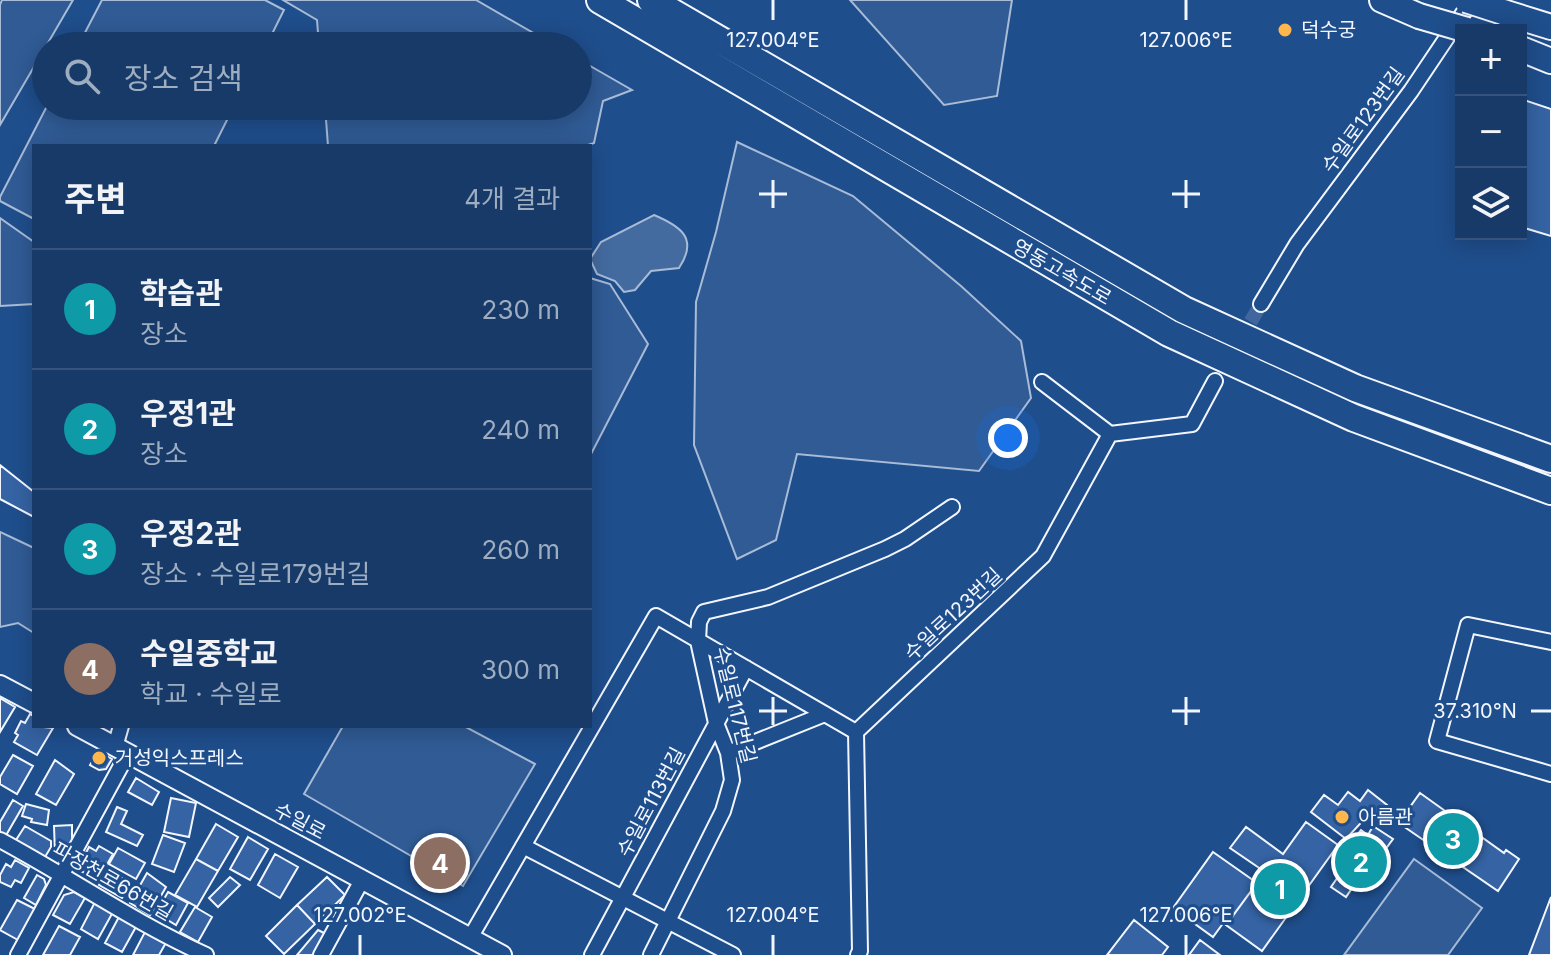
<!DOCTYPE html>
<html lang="ko">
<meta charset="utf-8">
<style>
:root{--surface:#173a69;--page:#244571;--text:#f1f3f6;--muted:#9eadc0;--line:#36547d;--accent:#ffb74d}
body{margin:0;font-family:Inter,"Noto Sans KR",sans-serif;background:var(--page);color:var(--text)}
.controls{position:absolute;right:24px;top:24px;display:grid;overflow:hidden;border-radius:0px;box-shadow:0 4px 20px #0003}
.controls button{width:72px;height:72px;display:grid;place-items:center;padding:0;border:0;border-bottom:2px solid var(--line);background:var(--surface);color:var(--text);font:40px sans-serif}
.you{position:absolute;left:1008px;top:438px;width:28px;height:28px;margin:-20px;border:6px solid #fff;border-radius:50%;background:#1a73e8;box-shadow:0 0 0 12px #1a73e833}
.badge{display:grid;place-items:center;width:52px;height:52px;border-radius:50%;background:var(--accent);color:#fff;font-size:26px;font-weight:700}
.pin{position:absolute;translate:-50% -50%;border:4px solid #fff;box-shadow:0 2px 8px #0006}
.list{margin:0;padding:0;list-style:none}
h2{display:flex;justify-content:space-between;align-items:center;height:104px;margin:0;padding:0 32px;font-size:34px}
h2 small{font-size:26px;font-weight:400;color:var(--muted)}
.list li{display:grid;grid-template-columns:52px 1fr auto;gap:24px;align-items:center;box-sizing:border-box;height:120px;padding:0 32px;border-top:2px solid var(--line)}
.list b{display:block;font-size:30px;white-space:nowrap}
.list p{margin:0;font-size:26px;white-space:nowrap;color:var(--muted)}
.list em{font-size:26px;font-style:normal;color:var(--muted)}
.icon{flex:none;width:44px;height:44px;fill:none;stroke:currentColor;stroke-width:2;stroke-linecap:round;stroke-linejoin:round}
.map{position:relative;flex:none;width:1551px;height:955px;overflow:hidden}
.search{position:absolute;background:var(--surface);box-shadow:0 4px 20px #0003;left:32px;top:32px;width:560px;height:88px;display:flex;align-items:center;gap:20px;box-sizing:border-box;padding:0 28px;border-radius:44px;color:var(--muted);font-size:30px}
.panel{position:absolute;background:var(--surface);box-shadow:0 4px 20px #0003;left:32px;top:144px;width:560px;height:584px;border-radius:0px}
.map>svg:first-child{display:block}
.built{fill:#305b95;stroke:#a8bbd7;stroke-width:2}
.water{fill:#446ba0;stroke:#a8bbd7;stroke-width:2}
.building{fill:#3563a3;stroke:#f2f6ff;stroke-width:2}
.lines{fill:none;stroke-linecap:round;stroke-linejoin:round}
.minor-tunnel{stroke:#3f679d;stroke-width:14;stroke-dasharray:14 7;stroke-linecap:butt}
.minor-casing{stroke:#f2f6ff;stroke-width:18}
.tertiary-casing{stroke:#f2f6ff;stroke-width:22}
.trunk-casing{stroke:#f2f6ff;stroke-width:28}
.motorway-casing{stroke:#f2f6ff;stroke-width:30}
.minor{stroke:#1f4e8c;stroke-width:14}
.tertiary{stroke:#1f4e8c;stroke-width:18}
.trunk{stroke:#1f4e8c;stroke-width:24}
.motorway{stroke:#1f4e8c;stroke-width:26}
.trunk-bridge-casing{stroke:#f2f6ff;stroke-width:28;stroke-linecap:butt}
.trunk-bridge{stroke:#1f4e8c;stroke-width:24}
.ticks{fill:none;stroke:#f2f6ff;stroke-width:3}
.poi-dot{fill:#ffb74d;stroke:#1f4e8c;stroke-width:3}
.labels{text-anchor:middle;stroke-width:6;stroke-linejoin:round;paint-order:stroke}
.poi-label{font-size:20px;fill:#f2f6ff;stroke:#1f4e8c;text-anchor:start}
.street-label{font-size:20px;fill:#f2f6ff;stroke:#1f4e8c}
.ticks-label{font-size:20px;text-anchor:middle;fill:#f2f6ff;stroke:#1f4e8c;stroke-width:6;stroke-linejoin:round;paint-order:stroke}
</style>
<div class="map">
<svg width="1551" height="955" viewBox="0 0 1551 955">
<rect width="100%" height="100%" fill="#1f4e8c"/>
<path class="built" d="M2,0H73L0,125V5Z
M102,0H265L284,10L266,46H78Z
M283,0H476L556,46H319L317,20Z
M850,0H1012L997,96L944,105Z
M578,59L632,90L603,101L594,143L585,146H328L325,106H578Z
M47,106H234L214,146H34V219L0,201V197Z
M737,142L853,196L961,286L1021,341L1031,398L979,471L797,454L776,540L737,559L694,445L696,302L716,232Z
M0,218L34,242V304L0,306Z
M590,278L610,284L648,344L590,456Z
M0,532L34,548V633L18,623L0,627Z
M343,726H464L535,764L463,886L304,794Z
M1414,859L1482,908L1448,955H1344Z"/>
<path class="water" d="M654,215C680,226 699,238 679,268L651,271L635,290L624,292L615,281L597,274L590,259L601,242Z"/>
<path class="building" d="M1521,99L1551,109V236L1521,227Z
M0,465L34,492V517L0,499Z
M0,698L15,707L0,732Z
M30,714L34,716V726L53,728L37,755L14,742L18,735L15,733L21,721L25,723Z
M98,751L112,759L106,769L99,770L90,765Z
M13,755L33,766L17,794L0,784V777Z
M55,760L74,774L56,805L36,794Z
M136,778L159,792L152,805L128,792Z
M1368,790L1387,805L1376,819L1369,814L1346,839L1311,812L1324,795L1338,805L1348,792L1360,801Z
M1420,793L1504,853L1506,850L1519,859L1498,891L1403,826L1408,817L1405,814Z
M171,798L196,803L189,837L164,832Z
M13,800L23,806L5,837L0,834V822Z
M26,804L49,810L47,825L31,822L32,819L22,816Z
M117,807L127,811L121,824L143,835L137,846L106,832Z
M1306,822L1338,845L1262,951L1226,925L1265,872L1230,848L1246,827L1283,854Z
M216,824L238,837L218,871L196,859Z
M72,825V841L65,853L55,854L54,826Z
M25,826L51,841V847L45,857L16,840Z
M1373,826L1393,839L1365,877L1361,875L1346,897L1331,887L1347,864L1343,861L1348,853L1345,850L1361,830L1368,835Z
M163,835L185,843L174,872L152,864Z
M248,837L268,849L250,880L230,869Z
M99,846L113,854L98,880L81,871L80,864L89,847L96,851Z
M118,848L145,863L136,879L109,864Z
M1213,852L1257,883L1227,924L1224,922L1213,937L1173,908Z
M275,854L298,867L280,898L258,885Z
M196,859L218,871L197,907L175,895Z
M15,860L29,868L21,883L15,880L11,887L0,882V875L6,864L11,867Z
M108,870L131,883L122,898L99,885Z
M147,873L166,887L150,915L130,903Z
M37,875L44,879L46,885L36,905L24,898Z
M230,877L240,885L218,907L209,898Z
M327,877L345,895L315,924L297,905Z
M74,892L85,898L70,924L53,915L64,895Z
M168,892L188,903L176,925L156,913Z
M1551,897V955H1529Z
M17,900L35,909L18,940L0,930Z
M95,902L113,912L98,939L81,929Z
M297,905L315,924L284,954L266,936Z
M195,907L212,917L198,942L180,932Z
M120,915L137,925L122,952L105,943Z
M1134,920L1168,947L1162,955H1107Z
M59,926L80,937L70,955H43Z
M146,930L167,941L159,955H133Z
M318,930L328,935L317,955H297Z
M1200,940L1220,955H1189Z"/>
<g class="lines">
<path class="minor-tunnel" d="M1240,340L1261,304"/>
<g class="minor-casing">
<path id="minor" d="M1261,304L1297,244L1411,91L1472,0
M1042,382L1110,434
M1551,642L1468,625L1437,741L1551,774
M115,747L121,726
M728,753L825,714
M0,840C69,877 135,923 206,955
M523,846L733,955
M470,938L656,616L856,732
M18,955L128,753
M321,955L362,880
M592,955L746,668
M651,955L723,811L732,780L728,753L716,723L698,641L699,622L704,612L768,597L885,549L905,539L952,507
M858,955L860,951L856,732L1043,556L1110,434L1192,424L1215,381"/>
</g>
<g class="tertiary-casing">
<path id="tertiary" d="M0,685L34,703
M77,726L502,955"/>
</g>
<g class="trunk-casing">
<path id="trunk" d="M1382,0L1419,16
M1503,12L1551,27
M1521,49L1551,61"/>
</g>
<g class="motorway-casing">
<path id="motorway" d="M600,0L1169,333L1354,418L1551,491
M651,0L1184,310L1355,388L1551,459"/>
</g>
<use href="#minor" class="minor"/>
<use href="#tertiary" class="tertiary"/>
<use href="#trunk" class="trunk"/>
<use href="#motorway" class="motorway"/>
<g class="trunk-bridge-casing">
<path id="trunk-bridge" d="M1466,0L1503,12
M1419,16L1467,30"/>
</g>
<use href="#trunk-bridge" class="trunk-bridge"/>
</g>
<path class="ticks" d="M773,0V20M1186,0V20M773,180V208M1186,180V208M759,194H787M1172,194H1200M773,697V725M1186,697V725M759,711H787M1172,711H1200M1531,711H1551M360,935V955M773,935V955M1186,935V955"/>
<g class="poi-dot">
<circle cx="1285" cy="30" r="8"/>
<circle cx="99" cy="758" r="8"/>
<circle cx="1342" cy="817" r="8"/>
</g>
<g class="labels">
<g class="poi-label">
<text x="1301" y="37">덕수궁</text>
<text x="115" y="765">거성익스프레스</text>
<text x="1358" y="824">아름관</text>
</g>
<g class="street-label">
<text transform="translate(1363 120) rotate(-54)" y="7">수일로123번길</text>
<text transform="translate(1062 272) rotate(30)" y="7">영동고속도로</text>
<text transform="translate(953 614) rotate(-43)" y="7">수일로123번길</text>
<text transform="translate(735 705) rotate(76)" y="7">수일로117번길</text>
<text transform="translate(651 802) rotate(-62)" y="7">수일로113번길</text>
<text transform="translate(300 821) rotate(28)" y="7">수일로</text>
<text transform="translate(113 881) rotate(30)" y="7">파장천로66번길</text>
</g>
</g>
<g class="ticks-label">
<text x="773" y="47">127.004°E</text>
<text x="1186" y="47">127.006°E</text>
<text x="1475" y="718">37.310°N</text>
<text x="360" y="922">127.002°E</text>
<text x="773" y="922">127.004°E</text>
<text x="1186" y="922">127.006°E</text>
</g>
</svg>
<div class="controls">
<button>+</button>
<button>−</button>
<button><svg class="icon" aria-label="layers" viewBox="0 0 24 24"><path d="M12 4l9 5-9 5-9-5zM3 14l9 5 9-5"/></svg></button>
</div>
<div class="you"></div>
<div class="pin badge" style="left:1280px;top:889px;background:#0f9aa8">1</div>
<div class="pin badge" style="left:1361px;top:862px;background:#0f9aa8">2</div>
<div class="pin badge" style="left:1453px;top:839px;background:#0f9aa8">3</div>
<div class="pin badge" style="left:440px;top:863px;background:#8d6e63">4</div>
<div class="search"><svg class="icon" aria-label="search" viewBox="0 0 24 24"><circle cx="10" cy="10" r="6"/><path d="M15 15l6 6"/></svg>장소 검색</div>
<section class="panel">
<h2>주변<small>4개 결과</small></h2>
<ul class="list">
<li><span class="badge" style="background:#0f9aa8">1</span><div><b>학습관</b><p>장소</p></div><em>230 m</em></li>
<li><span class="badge" style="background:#0f9aa8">2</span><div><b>우정1관</b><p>장소</p></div><em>240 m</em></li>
<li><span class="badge" style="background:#0f9aa8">3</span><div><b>우정2관</b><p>장소 · 수일로179번길</p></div><em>260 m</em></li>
<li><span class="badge" style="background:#8d6e63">4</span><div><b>수일중학교</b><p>학교 · 수일로</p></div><em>300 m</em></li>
</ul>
</section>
</div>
